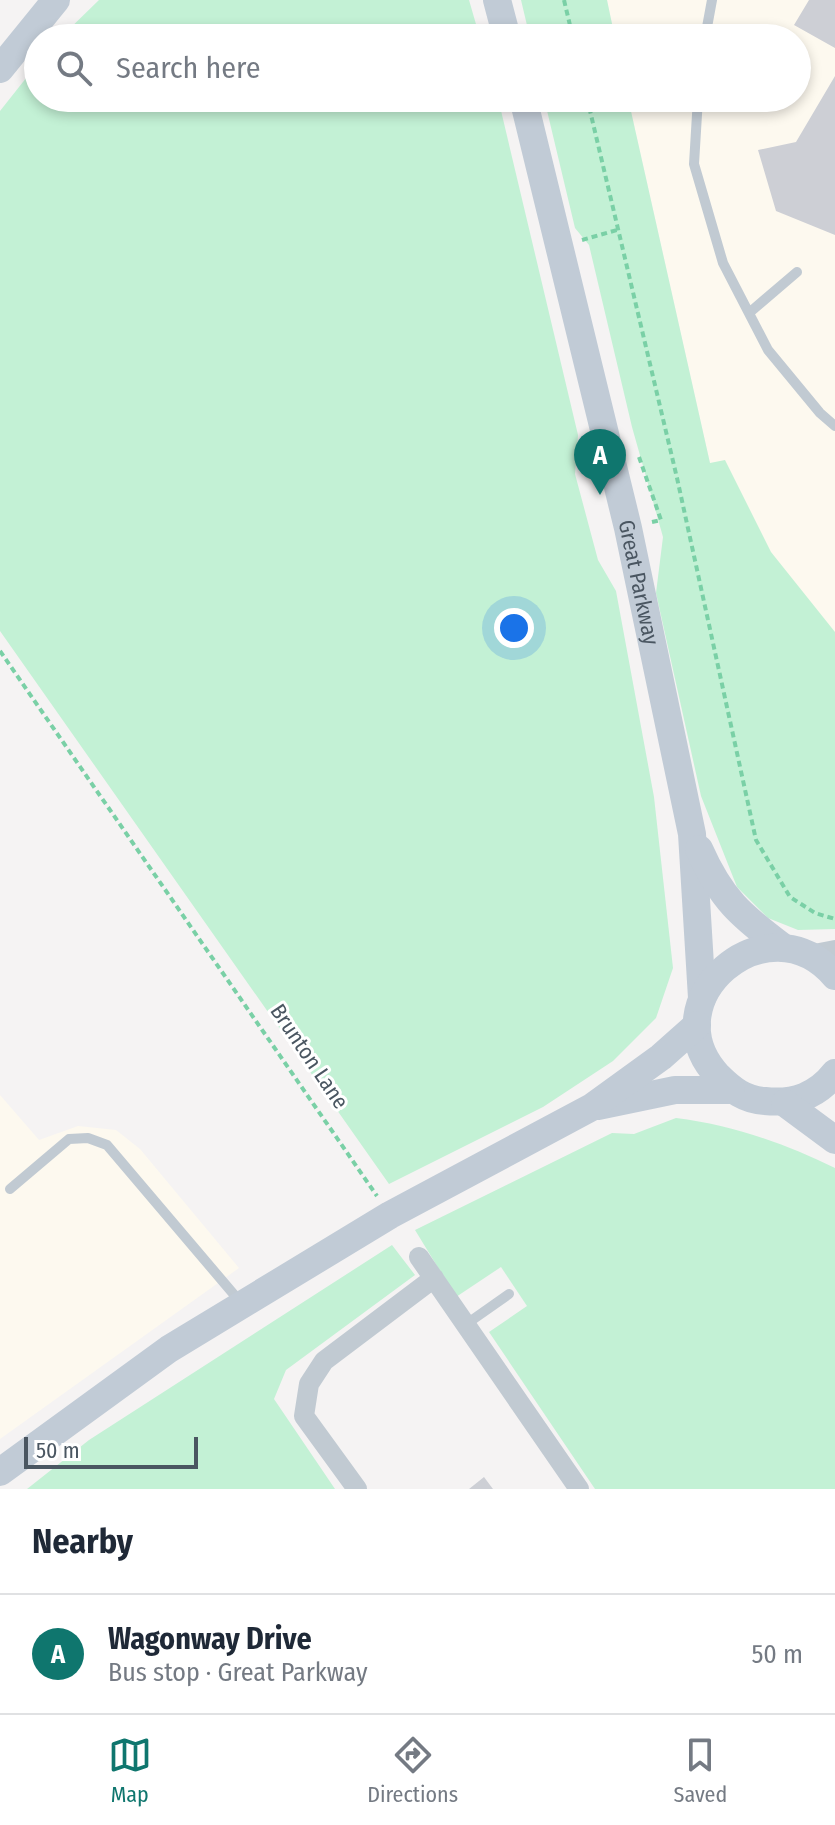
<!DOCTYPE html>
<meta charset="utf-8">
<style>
:root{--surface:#fff;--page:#f2f2f3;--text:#1f2937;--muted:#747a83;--line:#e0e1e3;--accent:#0f766e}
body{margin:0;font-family:"Fira Sans Condensed",sans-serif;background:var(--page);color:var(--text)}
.scale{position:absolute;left:24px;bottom:20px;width:174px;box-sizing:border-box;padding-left:8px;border:4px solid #4a5661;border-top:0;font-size:22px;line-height:28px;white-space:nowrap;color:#4a5661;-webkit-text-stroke:6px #fff;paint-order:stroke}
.you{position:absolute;left:514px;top:628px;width:28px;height:28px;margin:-20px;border:6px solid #fff;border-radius:50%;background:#1a73e8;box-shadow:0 0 0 12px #1a73e833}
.badge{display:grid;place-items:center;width:52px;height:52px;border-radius:50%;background:var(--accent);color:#fff;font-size:26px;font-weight:700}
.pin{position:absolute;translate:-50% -66px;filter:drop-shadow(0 2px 4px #0008)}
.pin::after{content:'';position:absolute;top:42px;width:28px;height:24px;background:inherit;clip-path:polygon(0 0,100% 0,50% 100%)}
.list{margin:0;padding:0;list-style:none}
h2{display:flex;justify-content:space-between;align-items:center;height:104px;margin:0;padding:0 32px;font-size:34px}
h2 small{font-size:26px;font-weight:400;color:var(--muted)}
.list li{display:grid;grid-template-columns:52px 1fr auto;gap:24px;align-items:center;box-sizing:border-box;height:120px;padding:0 32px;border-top:2px solid var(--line)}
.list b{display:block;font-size:30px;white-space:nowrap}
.list p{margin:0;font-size:26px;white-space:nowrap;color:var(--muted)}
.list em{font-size:26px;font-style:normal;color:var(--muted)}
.icon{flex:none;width:44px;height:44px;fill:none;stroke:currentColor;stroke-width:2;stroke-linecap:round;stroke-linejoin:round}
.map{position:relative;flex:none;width:835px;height:1489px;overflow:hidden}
.search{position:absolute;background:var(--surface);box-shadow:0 4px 12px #0003;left:24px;right:24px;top:24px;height:88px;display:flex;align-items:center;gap:20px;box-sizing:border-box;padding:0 28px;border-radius:44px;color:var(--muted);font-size:30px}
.sheet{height:224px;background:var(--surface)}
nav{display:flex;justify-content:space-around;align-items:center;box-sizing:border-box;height:112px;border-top:2px solid var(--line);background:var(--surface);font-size:22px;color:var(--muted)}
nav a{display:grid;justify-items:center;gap:4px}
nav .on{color:var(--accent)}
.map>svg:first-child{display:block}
.commercial{fill:#fdf9ef}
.green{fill:#c3f1d5}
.building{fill:#cdcfd5}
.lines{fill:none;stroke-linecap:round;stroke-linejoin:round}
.path{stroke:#7ad0a6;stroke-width:4;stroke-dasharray:6 4;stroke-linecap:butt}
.lane{stroke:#c1cad2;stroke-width:10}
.street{stroke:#c1cad2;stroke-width:20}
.secondary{stroke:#c1cbd6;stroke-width:28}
.labels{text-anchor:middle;stroke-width:6;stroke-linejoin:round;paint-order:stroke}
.street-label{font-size:22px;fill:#4a5661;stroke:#fff}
</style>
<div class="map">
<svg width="835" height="1489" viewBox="0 0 835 1489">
<rect width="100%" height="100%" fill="#f5f3f3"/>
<path class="commercial" d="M607,0H835V668L710,463L628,98H797V38H615Z
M0,1095L39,1140L78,1126L116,1130L140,1149L239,1268L0,1439Z"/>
<path class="green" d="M99,0H469L480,38H60Z
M521,0H607L615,38H530Z
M38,63V98H498L578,435L575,474L598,560L616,591L654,797L673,968L656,1018L613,1061L543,1107L389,1184L0,631V111Z
M544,98H628L710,463L725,460L771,552L835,632V929L798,930L768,918L737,887L701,796L656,593L663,537L632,427L589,245L575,228Z
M676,1118C732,1125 784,1143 835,1168V1489H595L489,1332L527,1306L501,1267L456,1297L415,1230L612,1133L634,1134Z
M392,1245L415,1275L286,1370L274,1399L335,1489H27L89,1440Z"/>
<path class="building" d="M809,0H835V48L794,25Z
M835,76V235L776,211L758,150L796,142Z
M484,1477L493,1489H469Z"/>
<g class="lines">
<path class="path" d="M564,0L573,38
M587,98L677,478L756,840L790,897L815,913L835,919
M582,240L617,230
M639,457L661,520L652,522
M0,651L377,1196"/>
<path class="lane" d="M705,38L712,0
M698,98L694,164L723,263L768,350L820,413L835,426
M697,102L769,100
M749,313L797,272
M10,1189L69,1139L88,1138L107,1145L242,1304
M465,1325L509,1294"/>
<path class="street" d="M809,955L835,950
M419,1257L579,1489
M357,1489L304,1416L309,1384L324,1361L434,1278"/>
<g class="secondary">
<path d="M497,0L507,38"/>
<path d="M0,69L56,0"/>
<path id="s1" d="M523,98L628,528L692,834L702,998"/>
<path d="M699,849C721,899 741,916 784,948"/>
<path d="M835,976C767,897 648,1001 718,1076C732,1090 745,1100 765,1101C794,1104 817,1096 835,1073"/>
<path d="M785,1103L835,1140"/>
<path d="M598,1106L675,1090H731"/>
<path d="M0,1472L169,1349L390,1215L592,1107L661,1057L697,1025"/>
</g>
</g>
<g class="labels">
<g class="street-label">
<text dy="8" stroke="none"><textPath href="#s1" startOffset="498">Great Parkway</textPath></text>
<text transform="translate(310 1056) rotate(56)" y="8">Brunton Lane</text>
</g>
</g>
</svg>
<div class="scale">50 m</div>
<div class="you"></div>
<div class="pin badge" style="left:600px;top:495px">A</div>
<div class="search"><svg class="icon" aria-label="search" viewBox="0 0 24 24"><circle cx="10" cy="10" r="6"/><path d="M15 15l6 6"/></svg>Search here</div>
</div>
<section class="sheet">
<h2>Nearby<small></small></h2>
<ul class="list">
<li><span class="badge">A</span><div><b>Wagonway Drive</b><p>Bus stop · Great Parkway</p></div><em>50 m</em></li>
</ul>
</section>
<nav>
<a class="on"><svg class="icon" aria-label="map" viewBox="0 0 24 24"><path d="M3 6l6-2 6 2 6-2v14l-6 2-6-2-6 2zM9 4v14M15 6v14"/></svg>Map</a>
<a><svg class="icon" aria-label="directions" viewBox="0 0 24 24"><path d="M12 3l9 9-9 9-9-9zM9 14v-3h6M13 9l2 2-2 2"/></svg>Directions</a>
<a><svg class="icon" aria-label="saved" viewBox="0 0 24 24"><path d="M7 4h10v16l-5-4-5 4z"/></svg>Saved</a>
</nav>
